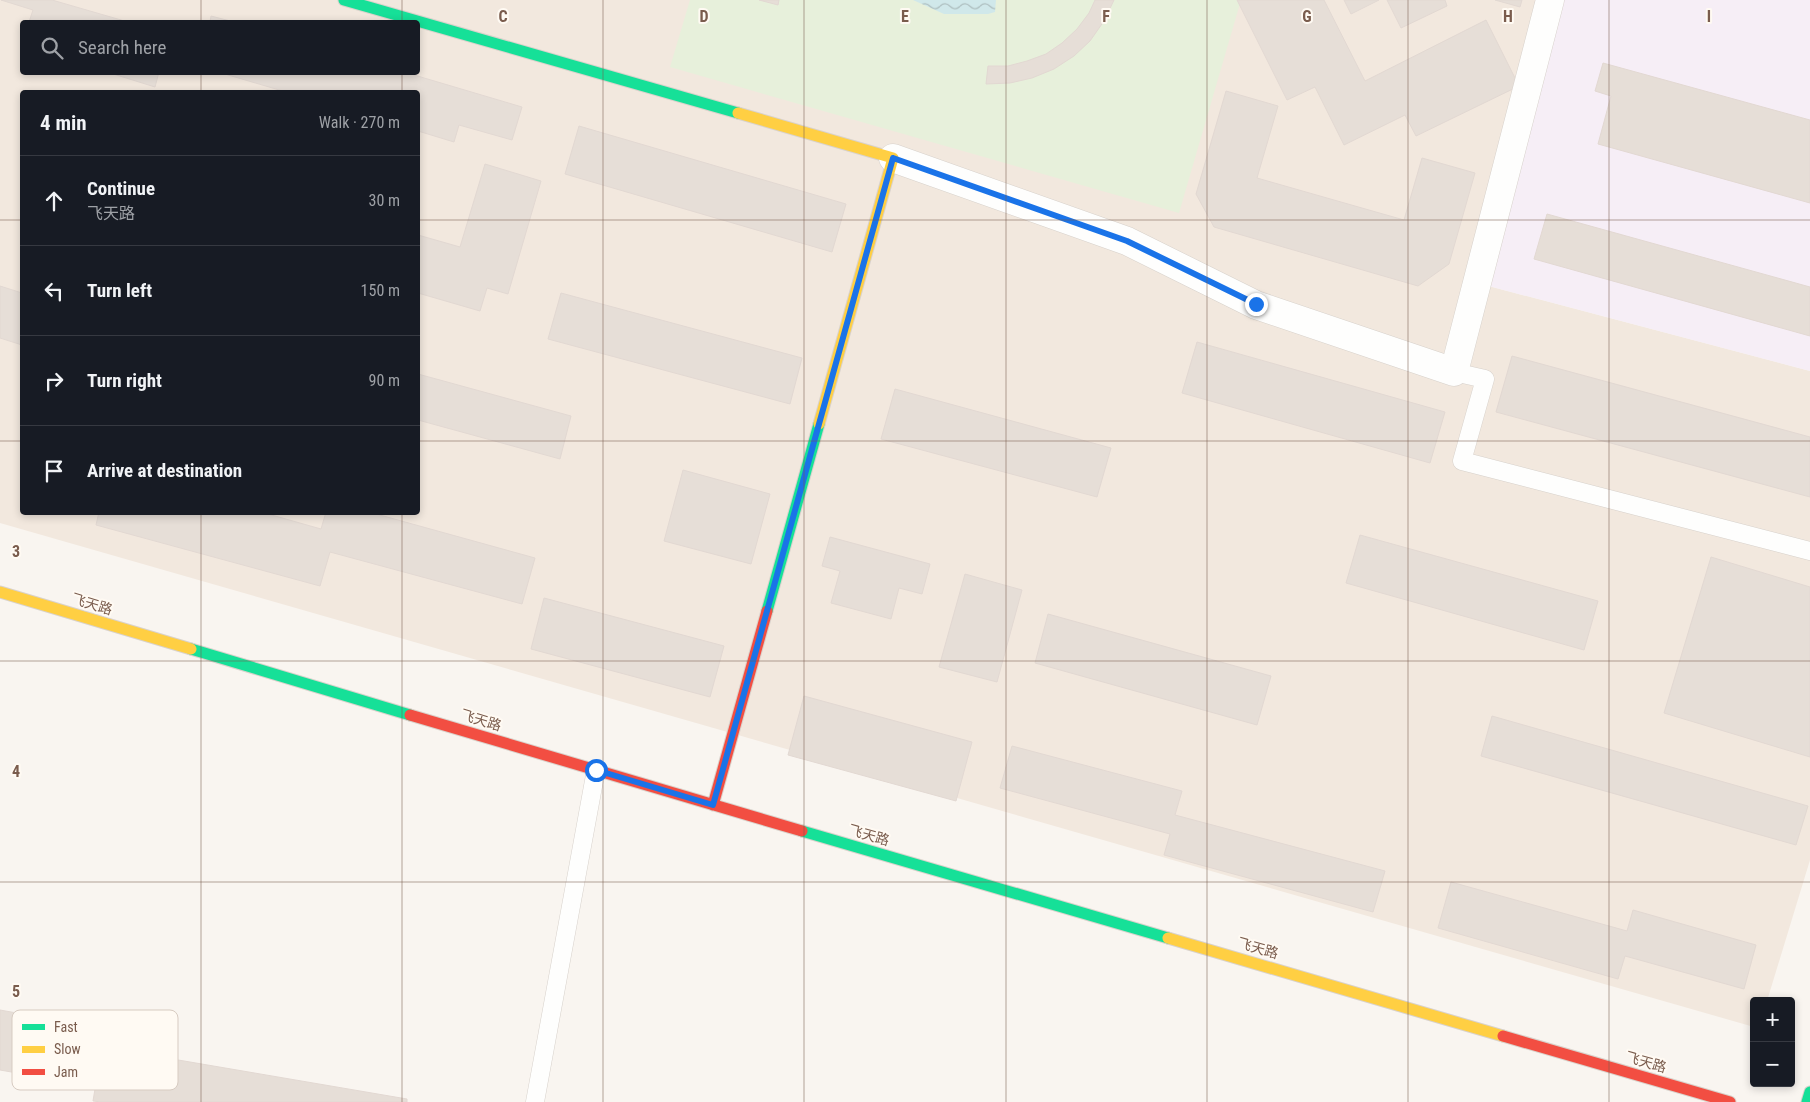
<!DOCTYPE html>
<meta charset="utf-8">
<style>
:root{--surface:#171b24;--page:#20242c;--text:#f1f3f6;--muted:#9ea1a6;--line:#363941}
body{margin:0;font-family:"Roboto Condensed","Noto Sans SC",sans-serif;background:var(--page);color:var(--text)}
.controls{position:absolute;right:15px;bottom:15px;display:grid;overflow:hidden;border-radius:5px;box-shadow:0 2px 8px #0003}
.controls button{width:45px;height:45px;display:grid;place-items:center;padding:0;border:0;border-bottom:1px solid var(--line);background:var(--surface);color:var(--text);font:25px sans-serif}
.stop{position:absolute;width:15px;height:15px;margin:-11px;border:4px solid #1a73e8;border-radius:50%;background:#fff}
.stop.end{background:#1a73e8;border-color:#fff;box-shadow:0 1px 5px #0008}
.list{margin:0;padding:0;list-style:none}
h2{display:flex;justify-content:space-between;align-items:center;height:65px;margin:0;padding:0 20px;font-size:21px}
h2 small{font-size:16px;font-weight:400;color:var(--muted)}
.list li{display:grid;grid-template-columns:32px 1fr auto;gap:15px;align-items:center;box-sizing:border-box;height:90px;padding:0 20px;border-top:1px solid var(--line)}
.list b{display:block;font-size:19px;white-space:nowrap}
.list p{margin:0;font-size:16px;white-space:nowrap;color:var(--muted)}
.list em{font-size:16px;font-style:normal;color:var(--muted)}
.icon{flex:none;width:28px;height:28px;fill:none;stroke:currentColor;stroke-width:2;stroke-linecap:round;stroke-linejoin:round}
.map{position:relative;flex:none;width:1810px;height:1102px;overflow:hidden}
.search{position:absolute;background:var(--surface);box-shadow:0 2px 8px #0003;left:20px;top:20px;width:400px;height:55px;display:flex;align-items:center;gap:12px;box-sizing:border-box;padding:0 18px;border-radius:5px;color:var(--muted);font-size:19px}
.panel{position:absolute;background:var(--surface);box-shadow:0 2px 8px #0003;left:20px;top:90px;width:400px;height:425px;border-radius:5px}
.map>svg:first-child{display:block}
.residential{fill:#f2e8de;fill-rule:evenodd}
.education{fill:#f6eef6}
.park{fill:#e7f0db}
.water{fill:url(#water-waves)}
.building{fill:#e6ded7;stroke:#e2d8d2}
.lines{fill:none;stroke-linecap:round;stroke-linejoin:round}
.lane-casing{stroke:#d7d1cb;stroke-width:19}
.street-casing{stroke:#d7d1cb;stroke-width:29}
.fast-casing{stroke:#d9d2cb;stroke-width:13}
.slow-casing{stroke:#d9d2cb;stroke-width:13}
.jam-casing{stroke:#d9d2cb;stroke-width:13}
.lane{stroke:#fefefd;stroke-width:18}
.street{stroke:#fefefd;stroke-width:28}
.fast{stroke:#16e098;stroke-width:11}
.slow{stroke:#ffcf43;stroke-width:11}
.jam{stroke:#f24e42;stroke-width:11}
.route{stroke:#1a73e8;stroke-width:6}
.grid{fill:none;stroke:#7a5c4d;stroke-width:1;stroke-opacity:0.55}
.labels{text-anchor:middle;stroke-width:4;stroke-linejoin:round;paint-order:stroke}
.street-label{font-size:14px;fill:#7a5c4d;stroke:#fffaf3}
.key{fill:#fffaf3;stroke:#d7cbc1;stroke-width:1}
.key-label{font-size:14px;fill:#7a5c4d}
.grid-label{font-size:16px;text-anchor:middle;font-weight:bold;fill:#7a5c4d;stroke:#fffaf3;stroke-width:4;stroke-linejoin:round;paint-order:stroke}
</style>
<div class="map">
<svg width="1810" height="1102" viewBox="0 0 1810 1102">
<defs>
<pattern id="water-waves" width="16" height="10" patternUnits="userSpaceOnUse" patternTransform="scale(1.25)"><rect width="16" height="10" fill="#d0e8ea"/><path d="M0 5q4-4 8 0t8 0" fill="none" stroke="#aebfc0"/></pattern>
</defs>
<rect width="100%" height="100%" fill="#f9f5f0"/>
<path class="residential" d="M0,0H1557L1481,284L1810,371V860L1767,1001H1754V1027L0,523ZM22,22H418V72H22ZM22,92H418V512H22Z"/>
<path class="education" d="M1557,0H1810V371L1481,284Z"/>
<path class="park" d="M690,0H1241L1179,213L670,67Z"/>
<path class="water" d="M913,0H996L995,12L988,14H944Z"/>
<path class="building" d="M1,0H52L128,22H29L33,10Z
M759,0H779L778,5Z
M1095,0H1114L1104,21L1090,41L1074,56L1054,69L1032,78L1010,83L986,84L988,66H1008L1027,61L1046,54L1062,43L1077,29L1089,13Z
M1237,0H1324L1365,81L1486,20L1519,86L1416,136L1405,115L1344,145L1315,87L1287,100Z
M1344,0H1379L1351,14Z
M1387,0H1445L1447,6L1401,28Z
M1495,0H1522L1520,7Z
M211,16L234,22H210Z
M1603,63L1810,120V203L1598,144L1611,96L1595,91Z
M107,72H159L155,87Z
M218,72H404L522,107L512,140L459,125L454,142L418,131V92H286Z
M1226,91L1278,106L1257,178L1404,220L1422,158L1475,173L1449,264L1418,286L1214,227L1196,194Z
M579,126L846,204L832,252L565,174Z
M485,164L541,181L508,294L487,288L480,311L418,293V235L460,247Z
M1547,214L1810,287V336L1534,259Z
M0,286L22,293V345L0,338Z
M561,293L802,358L790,404L548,339Z
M1197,342L1445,412L1430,463L1182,393Z
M1512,356L1810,437V497L1496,412Z
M418,374L571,416L560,459L418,420Z
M895,389L1111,448L1097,497L881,439Z
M683,470L770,494L751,564L664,541Z
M99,512H261L321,529L326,512H369L535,558L522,604L330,552L320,586L96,525Z
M1360,535L1598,601L1584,650L1346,583Z
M830,537L930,564L922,594L899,588L891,619L831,603L840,571L822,566Z
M1711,557L1810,587V757L1664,713Z
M965,574L1022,590L997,682L939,667Z
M544,598L724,646L710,697L531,649Z
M1048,614L1271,676L1257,725L1035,663Z
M804,696L972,742L956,801L788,755Z
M1492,716L1808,806L1796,845L1481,756Z
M1012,746L1182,791L1175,815L1385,871L1373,912L1164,855L1170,834L1000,788Z
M1451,882L1627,931L1633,910L1756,945L1744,989L1625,956L1618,979L1438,928Z
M0,1010L50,1019L40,1077L0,1070Z
M102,1047L407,1099V1102H101L93,1101Z"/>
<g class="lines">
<g class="lane-casing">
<path id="lane" d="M1454,372L1485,379L1462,461L1810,551
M535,1102L596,770"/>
</g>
<g class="street-casing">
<path id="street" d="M893,158L1127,241L1256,305L1454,372L1550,0"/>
</g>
<g class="fast-casing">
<path id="fast" d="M344,0L738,113
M767,611L819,424
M191,649L410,715
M802,831L1168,938
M1807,1102L1810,1092"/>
</g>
<g class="slow-casing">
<path id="slow" d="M738,113L893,158L819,424
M0,592L191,649
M1168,938L1503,1036"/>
</g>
<g class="jam-casing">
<path id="jam" d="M410,715L802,831
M713,805L767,611
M1503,1036L1730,1102"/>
</g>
<use href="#lane" class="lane"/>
<use href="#street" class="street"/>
<use href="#fast" class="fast"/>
<use href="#slow" class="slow"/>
<use href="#jam" class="jam"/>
</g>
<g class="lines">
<path class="route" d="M596,770L713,805L893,158L1127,241L1256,304"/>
</g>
<path class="grid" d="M201,0V22M402,0V22M603,0V1102M804,0V1102M1006,0V1102M1207,0V1102M1408,0V1102M1609,0V1102M201,72V92M402,72V92M0,220H22M418,220H1810M0,441H22M418,441H1810M201,512V1102M402,512V1102M0,661H1810M0,882H1810"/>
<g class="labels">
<g class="street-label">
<text transform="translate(92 604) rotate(17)" y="5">飞天路</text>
<text transform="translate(481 720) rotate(17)" y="5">飞天路</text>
<text transform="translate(869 835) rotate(16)" y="5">飞天路</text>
<text transform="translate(1258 948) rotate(16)" y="5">飞天路</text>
<text transform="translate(1646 1062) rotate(16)" y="5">飞天路</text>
</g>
</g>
<rect x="12" y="1010" width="166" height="80" rx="8" class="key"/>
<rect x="22" y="1024" width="23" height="6" fill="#16e098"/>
<rect x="22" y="1046" width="23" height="7" fill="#ffcf43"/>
<rect x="22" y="1069" width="23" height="6" fill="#f24e42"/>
<g class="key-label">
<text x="54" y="1032">Fast</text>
<text x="54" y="1054">Slow</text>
<text x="54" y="1077">Jam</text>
</g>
<g class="grid-label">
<text x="503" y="22">C</text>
<text x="704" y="22">D</text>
<text x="905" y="22">E</text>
<text x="1106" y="22">F</text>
<text x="1307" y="22">G</text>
<text x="1508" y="22">H</text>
<text x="1709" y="22">I</text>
<text x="16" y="557">3</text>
<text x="16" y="777">4</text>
<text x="16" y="997">5</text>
</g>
</svg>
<div class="controls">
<button>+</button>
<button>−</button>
</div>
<div class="stop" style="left:596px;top:770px"></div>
<div class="stop end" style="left:1256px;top:304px"></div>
<div class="search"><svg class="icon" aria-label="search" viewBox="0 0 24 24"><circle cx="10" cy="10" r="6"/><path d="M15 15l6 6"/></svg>Search here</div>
<section class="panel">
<h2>4 min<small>Walk · 270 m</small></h2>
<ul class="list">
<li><svg class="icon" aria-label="ahead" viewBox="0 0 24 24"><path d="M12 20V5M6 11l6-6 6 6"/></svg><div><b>Continue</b><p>飞天路</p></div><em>30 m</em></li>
<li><svg class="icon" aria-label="left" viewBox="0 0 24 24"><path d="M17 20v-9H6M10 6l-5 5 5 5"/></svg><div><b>Turn left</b></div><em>150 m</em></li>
<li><svg class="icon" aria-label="right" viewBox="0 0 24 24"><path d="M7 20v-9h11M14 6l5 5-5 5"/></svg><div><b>Turn right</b></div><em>90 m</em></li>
<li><svg class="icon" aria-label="arrive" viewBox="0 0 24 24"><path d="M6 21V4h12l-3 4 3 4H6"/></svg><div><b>Arrive at destination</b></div></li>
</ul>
</section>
</div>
